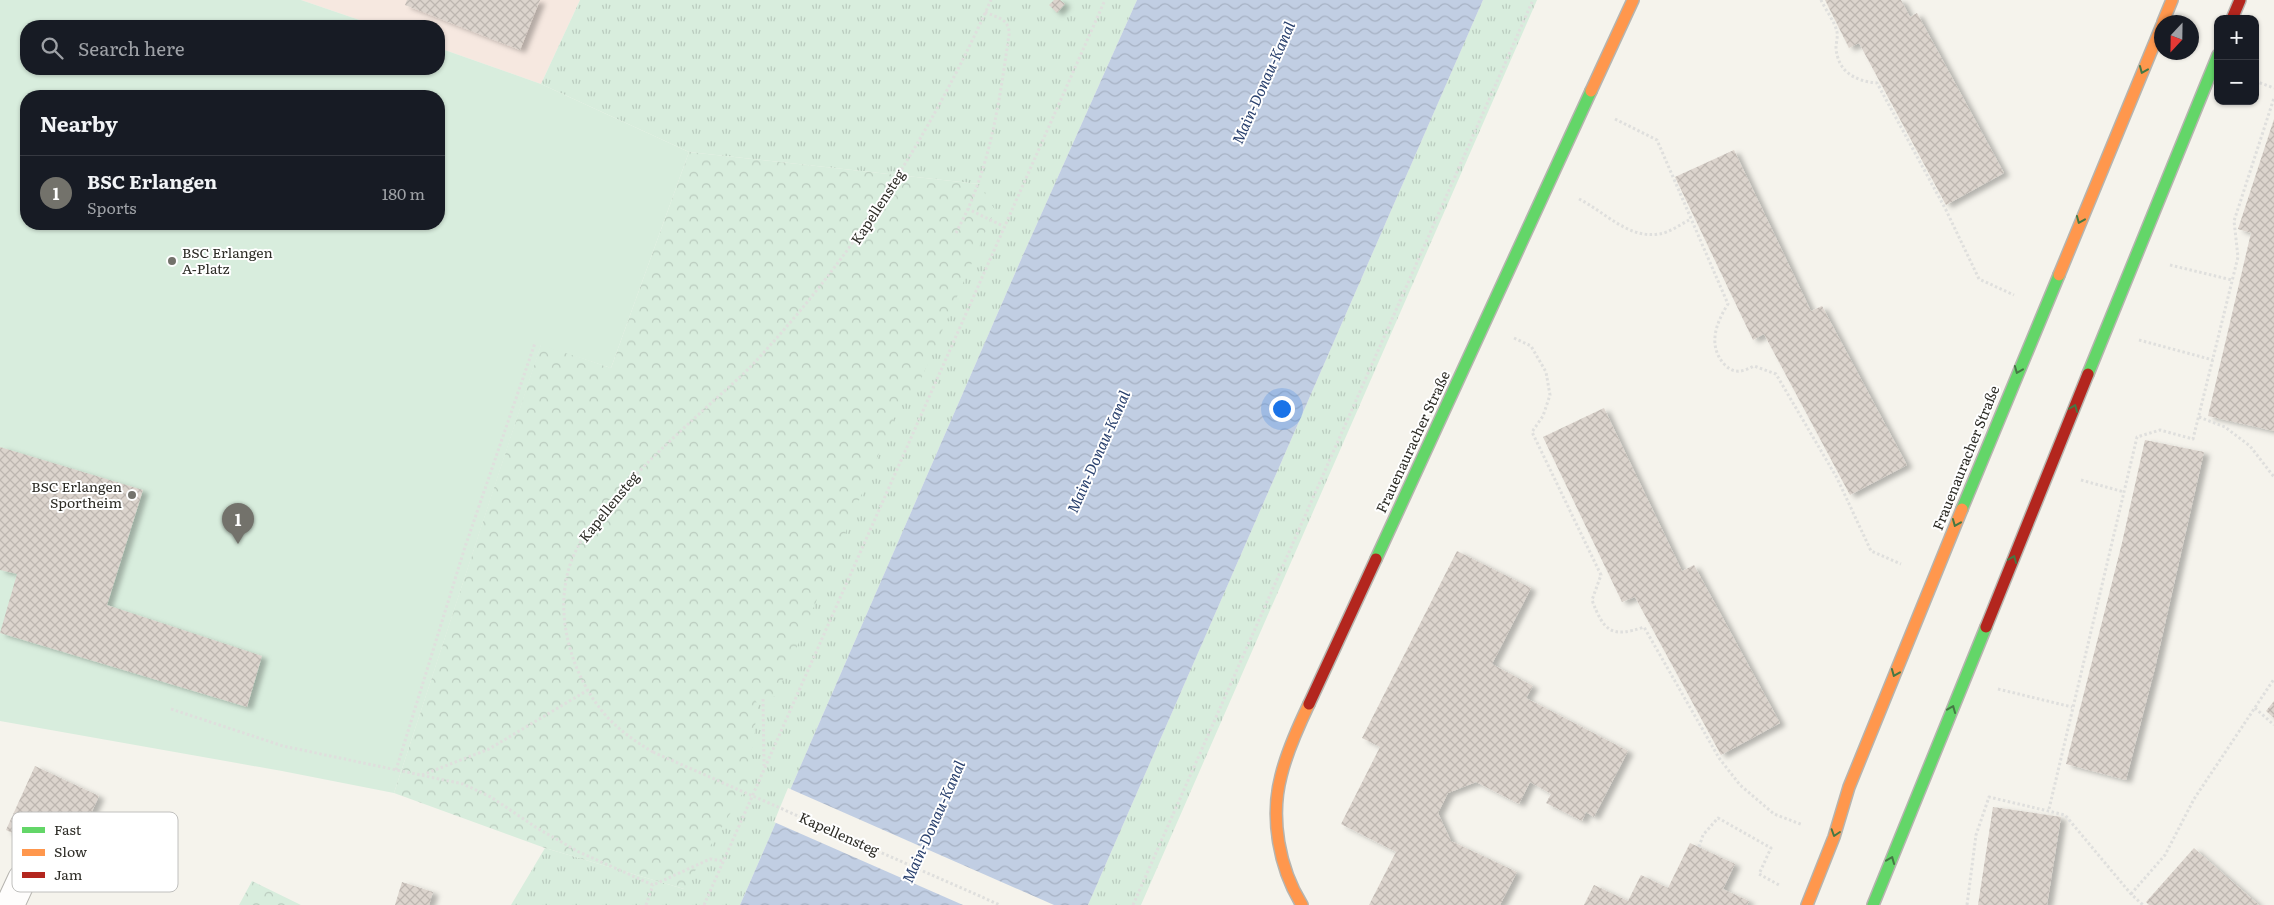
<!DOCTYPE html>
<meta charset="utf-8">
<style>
:root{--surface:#171b24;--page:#20242c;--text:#f1f3f6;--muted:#9ea1a6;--line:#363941;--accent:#73726b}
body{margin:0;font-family:Literata,serif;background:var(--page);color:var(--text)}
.controls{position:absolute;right:15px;top:15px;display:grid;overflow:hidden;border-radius:10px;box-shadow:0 1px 4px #0004}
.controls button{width:45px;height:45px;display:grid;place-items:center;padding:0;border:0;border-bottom:1px solid var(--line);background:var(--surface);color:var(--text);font:25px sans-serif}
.compass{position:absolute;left:2154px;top:15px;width:45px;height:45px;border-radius:50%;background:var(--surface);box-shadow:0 1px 4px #0004;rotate:202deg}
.you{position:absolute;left:1281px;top:408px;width:18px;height:18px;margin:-12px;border:4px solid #fff;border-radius:50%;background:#1a73e8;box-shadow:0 0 0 8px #1a73e833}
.badge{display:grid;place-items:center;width:32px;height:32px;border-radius:50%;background:var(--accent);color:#fff;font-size:16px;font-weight:700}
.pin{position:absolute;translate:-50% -41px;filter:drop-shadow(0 1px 2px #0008)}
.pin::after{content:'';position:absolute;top:26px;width:18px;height:15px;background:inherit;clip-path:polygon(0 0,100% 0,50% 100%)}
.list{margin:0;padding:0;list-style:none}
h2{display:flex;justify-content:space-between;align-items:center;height:65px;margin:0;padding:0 20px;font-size:21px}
h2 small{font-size:16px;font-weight:400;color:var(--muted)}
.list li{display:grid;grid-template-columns:32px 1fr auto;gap:15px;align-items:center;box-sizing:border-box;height:75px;padding:0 20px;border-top:1px solid var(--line)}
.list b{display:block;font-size:19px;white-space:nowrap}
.list p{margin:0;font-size:16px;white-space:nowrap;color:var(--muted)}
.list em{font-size:16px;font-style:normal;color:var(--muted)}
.icon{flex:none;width:28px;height:28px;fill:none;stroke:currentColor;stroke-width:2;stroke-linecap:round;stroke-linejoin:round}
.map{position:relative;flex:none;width:2274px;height:905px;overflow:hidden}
.search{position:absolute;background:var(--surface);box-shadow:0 1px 4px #0004;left:20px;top:20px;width:425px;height:55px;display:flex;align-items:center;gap:12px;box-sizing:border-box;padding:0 18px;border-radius:20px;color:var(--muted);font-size:19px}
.panel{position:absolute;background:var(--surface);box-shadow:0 1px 4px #0004;left:20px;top:90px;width:425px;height:140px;border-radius:20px}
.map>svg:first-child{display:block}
.commercial{fill:#f6e8e0}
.grass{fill:url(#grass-tufts)}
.forest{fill:url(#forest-crowns)}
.pitch{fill:#d8eddd;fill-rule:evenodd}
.water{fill:url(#water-waves)}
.pier{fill:#f5f3ec}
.building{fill:url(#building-cross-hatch);filter:url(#shadow)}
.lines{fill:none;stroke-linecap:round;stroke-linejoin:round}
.street-casing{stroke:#b6b4af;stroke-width:30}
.fast-casing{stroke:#b6b4af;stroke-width:14}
.slow-casing{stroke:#b6b4af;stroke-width:14}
.jam-casing{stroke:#b6b4af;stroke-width:14}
.path{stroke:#dfdfdd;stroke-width:3;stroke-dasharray:2.5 2.5;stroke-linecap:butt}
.street{stroke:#fefdfc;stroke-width:28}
.fast{stroke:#63d668;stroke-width:11}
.slow{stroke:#ff974d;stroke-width:11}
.jam{stroke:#b3261e;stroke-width:11}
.path-bridge{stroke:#dfdfdd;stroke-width:3;stroke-dasharray:2.5 2.5;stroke-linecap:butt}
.oneway{stroke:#457844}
.poi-dot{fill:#73726b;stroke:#fff;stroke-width:2}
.labels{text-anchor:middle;stroke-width:4;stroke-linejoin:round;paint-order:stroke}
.street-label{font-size:14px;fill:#2d2c26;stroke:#fff}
.poi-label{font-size:14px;fill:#2d2c26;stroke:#fff;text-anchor:start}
.water-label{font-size:15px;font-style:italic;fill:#2a416e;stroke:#fff}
.key{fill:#fff;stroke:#c0c0be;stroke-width:1}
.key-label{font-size:14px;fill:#2d2c26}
</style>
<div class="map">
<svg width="2274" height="905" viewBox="0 0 2274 905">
<defs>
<pattern id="grass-tufts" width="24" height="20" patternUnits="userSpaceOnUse" patternTransform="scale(1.25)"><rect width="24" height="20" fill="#d8eddd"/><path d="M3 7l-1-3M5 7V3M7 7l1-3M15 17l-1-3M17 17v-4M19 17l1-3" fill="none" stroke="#bacbbe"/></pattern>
<pattern id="forest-crowns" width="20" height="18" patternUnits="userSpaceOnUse" patternTransform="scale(1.25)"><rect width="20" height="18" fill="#d8eddd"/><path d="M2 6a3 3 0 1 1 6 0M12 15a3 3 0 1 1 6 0" fill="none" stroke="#bacbbe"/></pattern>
<pattern id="water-waves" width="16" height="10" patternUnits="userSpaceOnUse" patternTransform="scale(1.25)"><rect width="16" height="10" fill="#c1cee3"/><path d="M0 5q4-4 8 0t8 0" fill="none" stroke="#a6b1c3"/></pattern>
<pattern id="building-cross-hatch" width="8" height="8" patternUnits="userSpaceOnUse" patternTransform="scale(1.25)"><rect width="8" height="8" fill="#dcd4cd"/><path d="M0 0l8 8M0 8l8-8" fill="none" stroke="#bdb6b0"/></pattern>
<filter id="shadow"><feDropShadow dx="5.5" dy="3" stdDeviation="2.5" flood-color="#0004"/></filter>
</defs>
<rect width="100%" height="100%" fill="#f5f3ec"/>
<path class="commercial" d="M301,0H580L541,84L439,48V26H377Z"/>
<path class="grass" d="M580,0H1137L1023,255L740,905H511L545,848L684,889L678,603L979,184L689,152L541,84Z
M1483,0H1537L1141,905H1088Z"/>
<path class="forest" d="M689,152L979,184L995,210L911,402L900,404L776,696L755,700L758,704L747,786L684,889L545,848L394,793L541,344L611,368Z
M252,881L301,905H239Z"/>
<path class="pitch" d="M0,0H301L377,26H26V69H439V48L541,84L689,152L611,368L541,345L394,793L282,771L0,721ZM26,96H439V224H26Z"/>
<path class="water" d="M1137,0H1483L1088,905H740L1023,255Z"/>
<path class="pier" d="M788,788L1054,905H963L774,822Z"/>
<path class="building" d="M407,0H540L520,50L405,5Z
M1054,0H1060L1065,4L1057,13L1049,5Z
M1825,0H1901L1910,17L1917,13L2004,173L1946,205L1859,43L1849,48Z
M2274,119V431L2208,416L2251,233L2238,229Z
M1734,150L1811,311L1822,306L1907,465L1850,495L1764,334L1753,340L1675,177Z
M1604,408L1682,571L1694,565L1780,723L1721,755L1635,597L1622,602L1543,437Z
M2145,440L2204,452L2155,668L2126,780L2066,764L2122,543Z
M0,447L143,490L107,605L262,656L247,707L0,633L17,574L0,570Z
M1457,551L1531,588L1492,664L1533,686L1526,698L1628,751L1594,817L1586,812L1582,821L1546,803L1551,794L1530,782L1519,804L1476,782L1448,793L1438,813L1451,841L1517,872L1500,905H1369L1396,852L1341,824L1380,747L1362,738Z
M2274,701V718L2266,711Z
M35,766L99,796L70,860L6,830Z
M1993,807L2061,817L2047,905H1978Z
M1690,843L1735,864L1723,889L1749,901L1747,905H1584L1594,885L1628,901L1641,875L1668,888Z
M2194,848L2259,905H2149L2146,902Z
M402,882L433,892L429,905H395Z"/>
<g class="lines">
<g class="street-casing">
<path id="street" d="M10,905L22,879"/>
</g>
<g class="fast-casing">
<path id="fast" d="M2088,374L2218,55
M1962,509L2059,275
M1376,559L1591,91
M1873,905L1986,627"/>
</g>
<g class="slow-casing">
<path id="slow" d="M2163,22L2172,0
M1591,91L1633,0
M2059,275L2162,25
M1302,905C1279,868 1270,818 1281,776C1287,751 1298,727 1309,704
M1807,905L1834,837L1849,787L1962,509"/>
</g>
<g class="jam-casing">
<path id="jam" d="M2232,19L2240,0
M1986,627L2088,374
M1309,704L1376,559"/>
</g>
<path class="path" d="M1821,0C1825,9 1835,22 1837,32C1838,37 1836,43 1836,48C1838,72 1855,81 1877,83L1946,210L1979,279L2014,295
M985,12C998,18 1010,19 1009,35C1000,96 993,151 968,209L1003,226
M2255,81L2274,88
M1615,119L1657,140L1728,304C1716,323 1707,346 1725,365C1735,375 1744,371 1754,366L1776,374L1837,478L1871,551L1901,564
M1579,199C1605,212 1628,239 1659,234C1669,233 1681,224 1691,219
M956,233L968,209
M2170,265L2232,280
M1514,338L1531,346L1546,372L1550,395L1543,416L1532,432L1601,575L1592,600C1604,632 1612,638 1644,627L1719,758L1740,785L1774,814L1803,825
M2139,340L2213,360
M2199,417L2225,427L2250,446L2274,477
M2081,480L2124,492
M1998,689L2072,707
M763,699L764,766
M2255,708L2274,725
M171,709L283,746L463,784L491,797L537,828L579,852L653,885L710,859L724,861
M653,752C634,741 616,728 602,711C569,670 552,607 573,557C582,535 598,518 613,500C643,465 676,435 709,405C724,391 740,378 754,363C854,256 931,134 991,0
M396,770L465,547L535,343
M422,775L489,749L588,690
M2049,809L2137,437L2160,430L2193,439L2238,257L2234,221L2274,98
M1699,847L1703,835L1718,818L1771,848L1759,874L1779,885
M2131,894L2165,855L2194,799L2274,679
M646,905L653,885
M704,905L1105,0
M1133,905L1533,0
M1967,905L1976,835L1989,797L2065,815L2131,894L2143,905"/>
<use href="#street" class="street"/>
<use href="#fast" class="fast"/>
<use href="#slow" class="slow"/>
<use href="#jam" class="jam"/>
<path class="path-bridge" d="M653,752L1000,905"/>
</g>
<defs><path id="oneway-chevron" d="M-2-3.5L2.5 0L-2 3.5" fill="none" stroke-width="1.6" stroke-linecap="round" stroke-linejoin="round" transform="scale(1.25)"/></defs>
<g class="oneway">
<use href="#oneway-chevron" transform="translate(2143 70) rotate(113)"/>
<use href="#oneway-chevron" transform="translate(2080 220) rotate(113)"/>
<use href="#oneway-chevron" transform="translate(2018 370) rotate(112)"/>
<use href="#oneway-chevron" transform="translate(2074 408) rotate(-68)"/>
<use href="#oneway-chevron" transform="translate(1956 523) rotate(112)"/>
<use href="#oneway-chevron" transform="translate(2013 559) rotate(-68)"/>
<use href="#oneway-chevron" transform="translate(1895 673) rotate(112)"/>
<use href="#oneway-chevron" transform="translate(1952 709) rotate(-68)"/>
<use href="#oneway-chevron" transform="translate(1835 833) rotate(108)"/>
<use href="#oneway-chevron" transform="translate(1891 860) rotate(-68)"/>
</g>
<g class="poi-dot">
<circle cx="172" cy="261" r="5"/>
<circle cx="132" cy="495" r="5"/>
</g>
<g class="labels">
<g class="street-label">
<text transform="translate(878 207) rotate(-57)" y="5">Kapellensteg</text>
<text transform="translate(1413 442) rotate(-65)" y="5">Frauenauracher Straße</text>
<text transform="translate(1966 458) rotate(-68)" y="5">Frauenauracher Straße</text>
<text transform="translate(609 507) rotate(-51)" y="5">Kapellensteg</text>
<text transform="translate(839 834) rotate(24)" y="5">Kapellensteg</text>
</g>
<g class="poi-label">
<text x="182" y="258">BSC Erlangen<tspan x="182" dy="16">A-Platz</tspan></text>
<text x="122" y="492" text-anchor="end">BSC Erlangen<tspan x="122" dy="16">Sportheim</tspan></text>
</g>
<g class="water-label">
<text transform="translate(1264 83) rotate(-66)" y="5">Main-Donau-Kanal</text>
<text transform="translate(1099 452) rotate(-66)" y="5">Main-Donau-Kanal</text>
<text transform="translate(934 822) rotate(-66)" y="5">Main-Donau-Kanal</text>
</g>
</g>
<rect x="12" y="812" width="166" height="80" rx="8" class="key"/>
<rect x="22" y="827" width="23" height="6" fill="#63d668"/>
<rect x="22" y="849" width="23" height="7" fill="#ff974d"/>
<rect x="22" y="872" width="23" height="6" fill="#b3261e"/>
<g class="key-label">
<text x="54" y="835">Fast</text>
<text x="54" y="857">Slow</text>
<text x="54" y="880">Jam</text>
</g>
</svg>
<div class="controls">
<button>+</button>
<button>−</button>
</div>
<svg class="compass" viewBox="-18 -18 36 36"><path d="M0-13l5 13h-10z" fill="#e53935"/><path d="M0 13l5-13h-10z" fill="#9ea1a6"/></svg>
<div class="you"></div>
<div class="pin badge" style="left:238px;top:544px">1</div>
<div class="search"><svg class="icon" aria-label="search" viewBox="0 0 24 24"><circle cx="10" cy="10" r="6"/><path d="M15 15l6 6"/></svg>Search here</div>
<section class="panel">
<h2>Nearby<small></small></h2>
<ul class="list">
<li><span class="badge">1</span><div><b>BSC Erlangen</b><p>Sports</p></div><em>180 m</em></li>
</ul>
</section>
</div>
